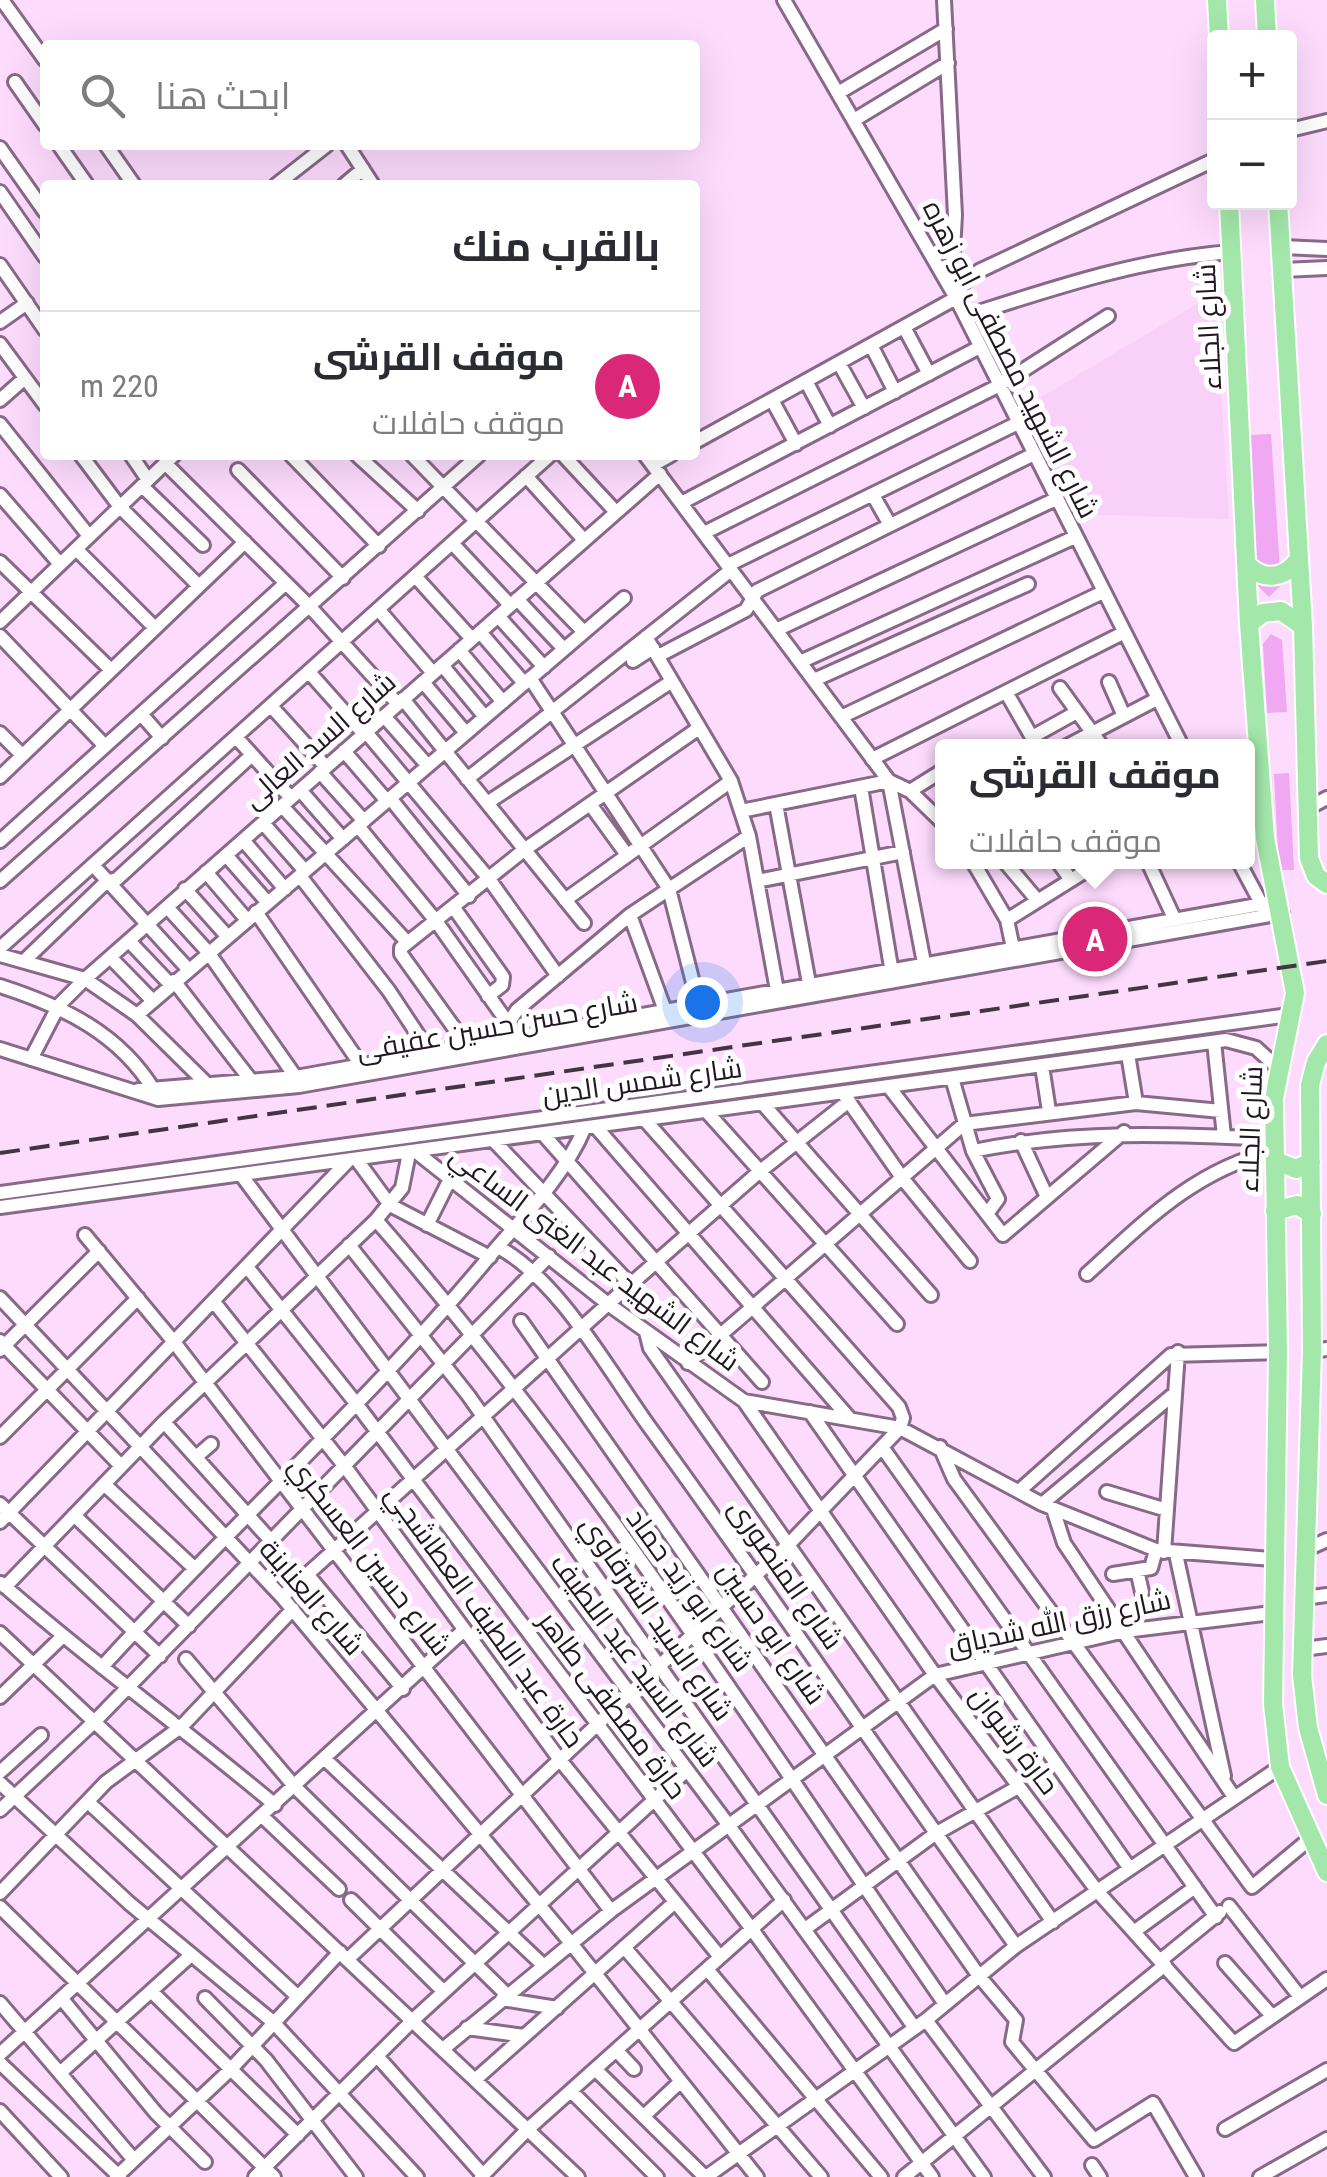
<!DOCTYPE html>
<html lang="ar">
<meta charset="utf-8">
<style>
:root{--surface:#fff;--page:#f7f7f7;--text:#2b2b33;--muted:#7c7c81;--line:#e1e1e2;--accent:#db2777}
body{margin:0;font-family:"Roboto Condensed",Cairo,sans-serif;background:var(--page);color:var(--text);direction:rtl}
.controls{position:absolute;right:30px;top:30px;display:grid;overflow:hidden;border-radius:10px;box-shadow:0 10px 40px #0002}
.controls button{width:90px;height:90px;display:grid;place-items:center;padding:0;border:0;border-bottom:2px solid var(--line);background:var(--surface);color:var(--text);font:50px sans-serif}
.you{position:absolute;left:702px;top:1002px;width:35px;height:35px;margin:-25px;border:8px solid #fff;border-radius:50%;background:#1a73e8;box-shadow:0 0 0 15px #1a73e833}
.badge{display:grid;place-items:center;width:65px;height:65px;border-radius:50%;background:var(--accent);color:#fff;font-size:32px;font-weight:700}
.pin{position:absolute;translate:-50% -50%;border:5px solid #fff;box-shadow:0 2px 10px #0006}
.popup{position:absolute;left:935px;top:739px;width:320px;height:130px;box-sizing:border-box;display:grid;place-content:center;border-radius:10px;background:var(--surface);filter:drop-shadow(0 2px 8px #0005);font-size:32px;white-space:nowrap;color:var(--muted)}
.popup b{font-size:38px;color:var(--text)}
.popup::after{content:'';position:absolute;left:50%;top:100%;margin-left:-20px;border:20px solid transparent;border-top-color:var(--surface)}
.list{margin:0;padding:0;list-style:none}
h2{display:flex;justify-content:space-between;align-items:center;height:130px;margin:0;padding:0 40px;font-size:42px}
h2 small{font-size:32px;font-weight:400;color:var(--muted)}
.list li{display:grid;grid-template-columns:65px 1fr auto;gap:30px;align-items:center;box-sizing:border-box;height:150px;padding:0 40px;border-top:2px solid var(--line)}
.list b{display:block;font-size:38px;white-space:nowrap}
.list p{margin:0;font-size:32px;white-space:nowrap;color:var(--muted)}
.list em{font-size:32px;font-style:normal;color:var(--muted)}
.icon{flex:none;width:55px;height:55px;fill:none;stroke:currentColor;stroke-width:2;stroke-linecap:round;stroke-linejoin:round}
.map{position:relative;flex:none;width:1327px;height:2177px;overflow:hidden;direction:ltr}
.search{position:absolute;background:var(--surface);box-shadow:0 10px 40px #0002;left:40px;top:40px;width:660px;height:110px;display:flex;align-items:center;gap:25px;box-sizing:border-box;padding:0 35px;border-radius:10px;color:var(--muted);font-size:38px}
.panel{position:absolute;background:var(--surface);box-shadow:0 10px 40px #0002;left:40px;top:180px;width:660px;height:280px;border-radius:10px;direction:rtl}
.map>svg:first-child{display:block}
.built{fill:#f8d0f8}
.green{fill:#efa8f1}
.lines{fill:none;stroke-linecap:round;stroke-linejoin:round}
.minor-casing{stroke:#886988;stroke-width:18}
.major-casing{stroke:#fff;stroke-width:22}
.minor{stroke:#fff;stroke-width:12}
.major{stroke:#a3e8aa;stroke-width:18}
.rail{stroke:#433343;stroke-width:4;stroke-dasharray:20 10;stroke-linecap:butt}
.labels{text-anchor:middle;stroke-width:10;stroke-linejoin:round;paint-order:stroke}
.street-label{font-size:28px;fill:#221623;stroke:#fff}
</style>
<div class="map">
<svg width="1327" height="2177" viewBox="0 0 1327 2177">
<rect width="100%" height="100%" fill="#fddbfd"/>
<path class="built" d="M1215,293L1229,519L1077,514L1023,408Z"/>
<path class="green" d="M1271,434L1281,585L1269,597L1258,586L1249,435Z
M1271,634L1282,640L1287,712L1267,713L1263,644Z
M1289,773L1294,870H1279L1274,774Z"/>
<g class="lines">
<g class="minor-casing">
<path id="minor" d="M2,0L45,60
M784,0L956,298L1182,746
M944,0L955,215L951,287
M15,82L45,125
M838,93L946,29
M854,120L948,63
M1290,130L1327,121
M59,145L87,185
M106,145L134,185
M347,145L373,185
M0,148L45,212
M276,185L327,145
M344,185L363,169
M0,192L45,257
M1282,247L1327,249
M0,265L45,330
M1283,270L1327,268
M966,316C1054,288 1139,259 1232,252
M0,322L27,303
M904,327L929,374
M0,344L45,405
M871,345L895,392
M839,363L864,408
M806,381L830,426
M0,400L25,378
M772,400L796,444
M0,424L89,536
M695,442L956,298L964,282L979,271L1214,160
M81,455L120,507L199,586
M131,455L148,480
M291,455L379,546
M357,455L418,511
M412,455L584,632
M563,455L616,512
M645,455L889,781L925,968
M165,463L311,608L398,704
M653,465L671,455
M238,470L343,578
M526,476L584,540
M142,486L203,545
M0,495L60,564
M873,495L890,525
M681,503L980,347
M704,533L1000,385L1108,316
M452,543L510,605
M76,549L155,628
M0,562L111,670
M728,565L1018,423
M415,576L472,639
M517,599L564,649
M378,609L433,673
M498,616L544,667
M0,622L174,455
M776,630L1056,499
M480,632L524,683
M0,636L105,746
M646,637L731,781L749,836L778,996
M459,650L503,702
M658,656L746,610L757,591L1034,454
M633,661L653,648
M800,662L1075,537
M442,665L485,717
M309,672L364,734
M530,678L669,889L700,1010
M814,680L1028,584
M423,682L466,733
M1109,682L1124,716
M1060,688L1102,746
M1006,692L1037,746
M403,699L584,923
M271,706L326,767
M141,714L162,738
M384,716L428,766
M841,717L1103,592
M366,732L489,879L558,976
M0,733L22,755
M236,737L291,798
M1032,737L1077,712
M1067,746L1157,699
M344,751L387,801
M872,759L1123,633
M320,772L364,821
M0,777L245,542
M467,779L731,570
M889,781L910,791L942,822
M861,787L891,967
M300,790L343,839
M910,791L942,771
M390,798L469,896
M487,803L672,681
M590,804L627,855
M776,804L810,989
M282,806L407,942
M1308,808L1327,798
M741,811L889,781
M263,823L305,871
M358,826L436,921L510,1026
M243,840L285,889
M0,841L286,583
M226,855L268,903
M973,862L1007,920L1014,953
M1005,862L1038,901
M1058,862L1071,880
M1148,862L1174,918
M1239,862L1264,909
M93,865L188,969
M206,872L247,920
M300,876L389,991L430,1053
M0,881L479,455
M757,881L903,852
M185,889L227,936
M565,900L731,781
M167,907L208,952L297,1079
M454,908L503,977L502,985L488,996
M256,912L361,1065
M630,915L667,1016
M1007,920L1100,862
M129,941L170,984
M0,948L550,455
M0,955L85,979L137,1015L212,1089
M110,957L152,1000
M25,960L106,882L117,879L252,755
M174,981L253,1083
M0,986C62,1006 120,1033 155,1092
M137,1015L624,598
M508,1024L517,1010L630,915L749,836
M1214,1042L1224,1136
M0,1049L158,1099L299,1086L1282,913
M470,1050L401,954V948L524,850L699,728
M1128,1054L1136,1103
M31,1059L59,1005L85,979L660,474
M1042,1066L1049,1111
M952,1078L973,1151L998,1199L987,1214
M889,1087L1003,1235L1124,1132
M138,1090L296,1077L1279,901
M845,1096L903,1179L970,1261
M763,1104L931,1295
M707,1112L897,1324
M596,1127L850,1419
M543,1134L762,1382
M494,1141L631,1285
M1021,1141L1047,1197
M415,1151L608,1304L744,1401L900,1428L1042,1504L1156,1550L1273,1559
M973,1151C1074,1130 1171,1134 1273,1139
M357,1160L390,1205L490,1257
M242,1176L727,1823L984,2177
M0,1193L1289,1015
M0,1207L1226,1040L1256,1048L1278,1068
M376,1220C588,1463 762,1739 945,2004
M427,1225L450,1179
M85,1235L174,1342L611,1911
M349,1245L468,1395L914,2027
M498,1247C559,1280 607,1368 648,1425C773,1597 892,1773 1016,1946
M248,1268L355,1402L751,1928L932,2177
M1087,1274C1145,1221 1196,1169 1274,1151
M0,1298L282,1597L570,1942L757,2177
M214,1302L346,1468L560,1760L720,1957
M521,1321L979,1976L1016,2020L1012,2042L1094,2140L1153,2103L1196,2177
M646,1332L650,1348L1053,1922
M0,1341L121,1466
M0,1350L99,1251
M1312,1351L1327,1349
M688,1363L964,1124L1136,1103L1221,1111
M744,1401L935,1675L1098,1892L1231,2040L1234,2043L1327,1979
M810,1412L1128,1866
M164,1422L272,1542
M0,1437L138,1298
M882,1447L1216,1917
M940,1447L954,1479L1252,1887L1312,1837
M196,1457L211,1444
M104,1484L193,1567
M1019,1491L1171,1355L1278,1352
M1107,1492L1167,1510
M0,1504L160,1656
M1042,1504L1175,1393
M1053,1509L1064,1543L1234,1797
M74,1515L189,1626
M0,1522L348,1161
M1305,1550L1327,1540
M1164,1552L1178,1352
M1176,1554L1224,1776
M1137,1570L1142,1592
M307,1574L403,1689
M1113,1574L1151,1568L1156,1550
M1,1583C89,1661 185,1729 275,1805
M5,1587L164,1422L376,1220L402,1188L409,1153
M282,1597L608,1304L759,1172L849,1101
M1304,1598L1327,1595
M0,1633L578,2177
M1303,1649L1327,1646
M186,1659L295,1787L507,1995
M102,1667C230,1526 373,1398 494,1251C525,1215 566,1173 584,1129
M0,1697L62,1637
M325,1759L543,1965
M0,1772L41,1735
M0,1783L129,1903L273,2022L417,2177
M88,1802L296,1995
M0,1810L94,1722L549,1256
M262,1816L339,1889
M0,1893L106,1782L182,1726L293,1609
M351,1900L444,1992
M1229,1906L1300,1997
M0,1907L274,2177
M805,1929L935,1834L1018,1787
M1135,1931L1195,1887
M624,1947L821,2177
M348,1959L790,1543L900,1428L903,1418L899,1407L645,1120
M1161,1960L1220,1912
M1225,1963L1272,2016
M707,1969L881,2177
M151,1991L298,2135
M205,1998L266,2060L356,2177
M62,1999L156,2113L205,2162
M502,1999L557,2008
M0,2003L134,2160
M926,2020L1044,2177
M467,2028L524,2036
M443,2049L611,1911L935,1675L1125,1631L1272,1613
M616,2050L634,2069
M0,2054L464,1630
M377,2056L483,2175
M0,2063L120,2177
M595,2069L705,2177
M60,2073L191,1955
M476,2079L675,1902
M571,2091L657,2177
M0,2111L61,2177
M644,2116L680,2082
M1225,2129L1327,2070
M1092,2165L1100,2177
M116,2177L231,2069L340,1952
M255,2177L413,2020L687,1770
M481,2177L528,2129L784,1900
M706,2177L926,2020L1016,1946L1280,1767
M904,2177L1165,1965
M1260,2177L1327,2139"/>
</g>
<g class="major-casing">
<path id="major" d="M1217,0L1219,38
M1265,0L1267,38
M1229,202L1249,624L1265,838L1295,993L1274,1098L1278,1352L1273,1704L1280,1767L1327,1872
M1278,202L1303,626L1309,858L1316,876L1327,884
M1246,563C1262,582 1284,579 1298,560
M1249,624L1263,613L1281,611L1303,626
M1327,1044L1316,1062L1310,1085L1312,1351L1302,1675L1308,1728L1327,1795
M1276,1161L1296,1169L1311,1162
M1275,1211L1297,1205L1312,1214"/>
</g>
<use href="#minor" class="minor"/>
<use href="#major" class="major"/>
<path class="rail" d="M0,1153L1327,961"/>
</g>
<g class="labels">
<g class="street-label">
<text transform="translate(1208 327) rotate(-93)" y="10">شارع الجلاء</text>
<text transform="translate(1011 359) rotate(63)" y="10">شارع الشهيد مصطفى ابو زهره</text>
<text transform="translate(319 740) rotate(-41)" y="10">شارع السد العالى</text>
<text transform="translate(497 1026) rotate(-10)" y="10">شارع حسن حسين عفيفى</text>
<text transform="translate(642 1081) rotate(-8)" y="10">شارع شمس الدين</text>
<text transform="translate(1250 1129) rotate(-88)" y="10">شارع الجلاء</text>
<text transform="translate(595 1258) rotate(37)" y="10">شارع الشهيد عبد الغنى الساعي</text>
<text transform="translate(370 1556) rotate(52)" y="10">شارع حسين العسكري</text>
<text transform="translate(786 1574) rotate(55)" y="10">شارع المنصورى</text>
<text transform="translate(690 1590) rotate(54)" y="10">شارع ابو زيد حماد</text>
<text transform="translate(312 1597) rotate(49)" y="10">شارع العناينة</text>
<text transform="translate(485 1616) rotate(54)" y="10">حارة عبد اللطيف العطاشجي</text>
<text transform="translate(657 1618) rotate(55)" y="10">شارع السيد الشرقاوي</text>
<text transform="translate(1059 1622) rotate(-12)" y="10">شارع رزق الله شدياق</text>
<text transform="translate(772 1633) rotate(55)" y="10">شارع ابو حسين</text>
<text transform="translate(635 1660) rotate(53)" y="10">شارع السيد عبد اللطيف</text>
<text transform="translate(613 1705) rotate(53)" y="10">حارة مصطفى طاهر</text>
<text transform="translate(1015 1740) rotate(53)" y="10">حارة رشوان</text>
</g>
</g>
</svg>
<div class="controls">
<button>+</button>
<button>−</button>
</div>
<div class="you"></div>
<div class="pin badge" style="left:1095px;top:939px">A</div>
<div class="popup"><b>موقف القرشى</b>موقف حافلات</div>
<div class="search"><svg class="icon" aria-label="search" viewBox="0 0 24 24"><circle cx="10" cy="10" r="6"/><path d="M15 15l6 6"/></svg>ابحث هنا</div>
<section class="panel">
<h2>بالقرب منك<small></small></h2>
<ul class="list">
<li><span class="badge">A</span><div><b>موقف القرشى</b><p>موقف حافلات</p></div><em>220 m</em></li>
</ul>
</section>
</div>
